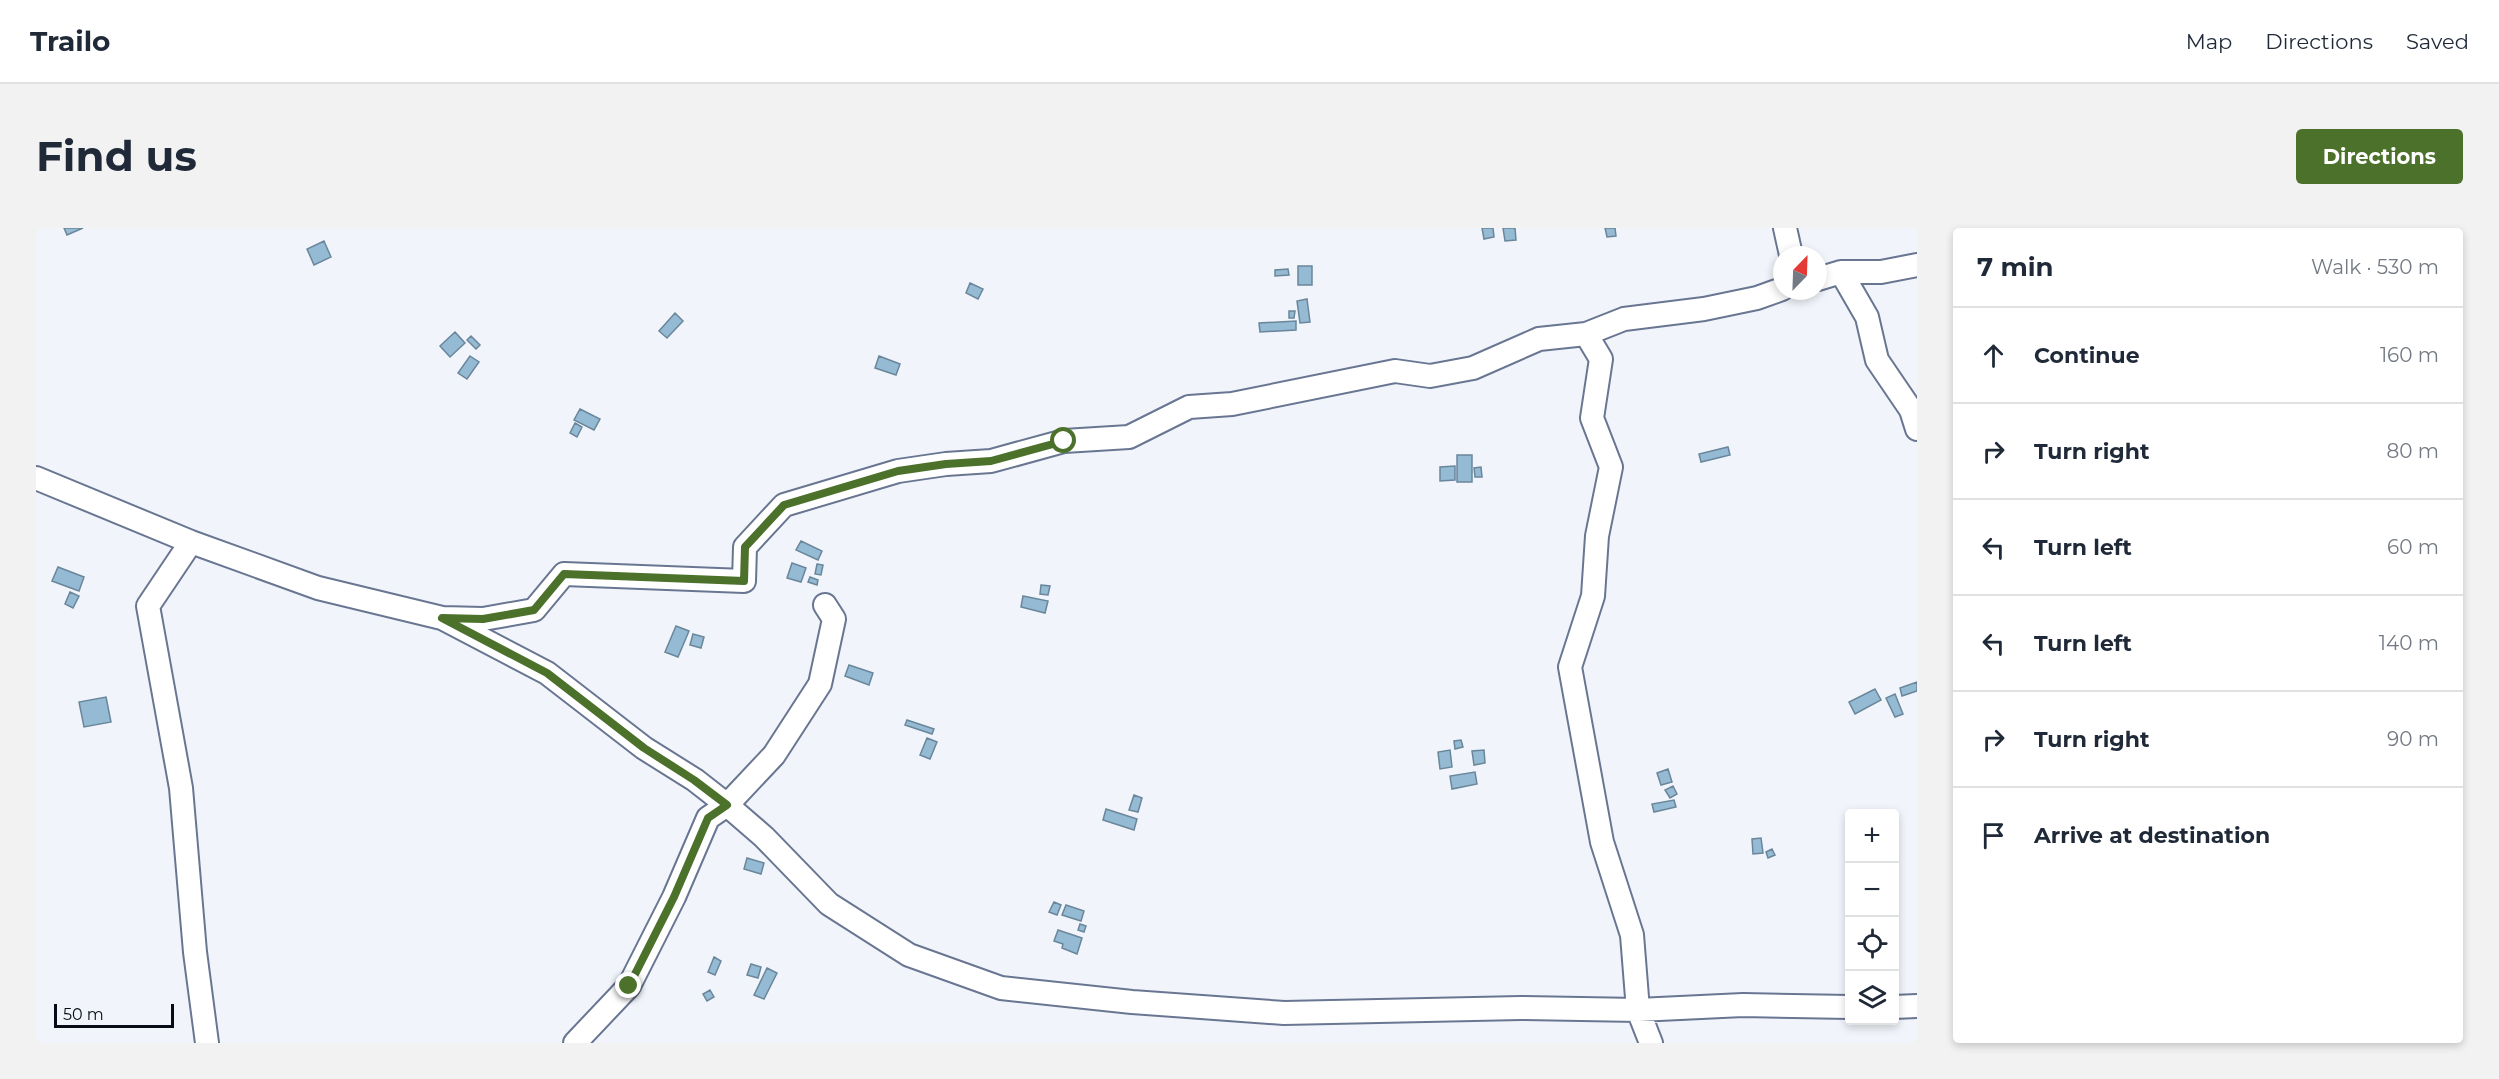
<!DOCTYPE html>
<meta charset="utf-8">
<style>
:root{--surface:#fff;--page:#f2f2f3;--text:#1f2937;--muted:#747a83;--line:#e0e1e3;--accent:#4b712b}
body{margin:0;font-family:Montserrat,sans-serif;background:var(--page);color:var(--text)}
.controls{position:absolute;right:18px;bottom:18px;display:grid;overflow:hidden;border-radius:6px;box-shadow:0 3px 9px #0003}
.controls button{width:54px;height:54px;display:grid;place-items:center;padding:0;border:0;border-bottom:2px solid var(--line);background:var(--surface);color:var(--text);font:30px sans-serif}
.compass{position:absolute;left:1737px;top:18px;width:54px;height:54px;border-radius:50%;background:var(--surface);box-shadow:0 3px 9px #0003;rotate:23deg}
.scale{position:absolute;left:18px;bottom:15px;width:120px;box-sizing:border-box;padding-left:6px;border:3px solid #070c16;border-top:0;font-size:16px;line-height:21px;white-space:nowrap;color:#070c16;-webkit-text-stroke:4px #f1f4fa;paint-order:stroke}
.stop{position:absolute;width:18px;height:18px;margin:-14px;border:4px solid #4b712b;border-radius:50%;background:#fff}
.stop.end{background:#4b712b;border-color:#fff;box-shadow:0 2px 6px #0008}
.list{margin:0;padding:0;list-style:none}
h2{display:flex;justify-content:space-between;align-items:center;height:78px;margin:0;padding:0 24px;font-size:26px}
h2 small{font-size:20px;font-weight:400;color:var(--muted)}
.list li{display:grid;grid-template-columns:39px 1fr auto;gap:18px;align-items:center;box-sizing:border-box;height:96px;padding:0 24px;border-top:2px solid var(--line)}
.list b{display:block;font-size:22px;white-space:nowrap}
.list em{font-size:20px;font-style:normal;color:var(--muted)}
.icon{flex:none;width:33px;height:33px;fill:none;stroke:currentColor;stroke-width:2;stroke-linecap:round;stroke-linejoin:round}
.map{position:relative;flex:none;width:1881px;height:815px;overflow:hidden;border-radius:6px}
header{display:flex;align-items:center;gap:36px;box-sizing:border-box;height:84px;padding:0 30px;background:var(--surface);border-bottom:2px solid var(--line)}
header strong{font-size:28px}
nav{display:flex;gap:33px;margin-inline-start:auto;font-size:21px}
.intro{display:flex;align-items:center;justify-content:space-between;box-sizing:border-box;height:144px;padding:0 36px}
h1{margin:0;font-size:42px}
.button{padding:15px 27px;border-radius:6px;background:var(--accent);color:#fff;font-size:21px;font-weight:700}
main{display:flex;gap:36px;padding:0 36px}
aside{flex:1;background:var(--surface);border-radius:6px;box-shadow:0 3px 9px #0003}
.map>svg:first-child{display:block}
.building{fill:#95bad4;stroke:#69869a;stroke-width:1.5}
.lines{fill:none;stroke-linecap:round;stroke-linejoin:round}
.minor-casing{stroke:#697692;stroke-width:26}
.minor{stroke:#fff;stroke-width:22}
.route{stroke:#4b712b;stroke-width:8}
</style>
<header>
<strong>Trailo</strong>
<nav><a>Map</a><a>Directions</a><a>Saved</a></nav>
</header>
<div class="intro"><h1>Find us</h1><a class="button">Directions</a></div>
<main>
<div class="map">
<svg width="1881" height="815" viewBox="0 0 1881 815">
<rect width="100%" height="100%" fill="#f1f4fa"/>
<path class="building" d="M28,0H47L31,7Z
M1446,0H1457L1458,9L1448,11Z
M1467,0H1479L1480,12L1469,13Z
M1569,0H1579L1580,8L1571,9Z
M288,13L295,29L278,37L271,21Z
M1262,38H1276V57H1262Z
M1252,41L1253,47L1239,48V42Z
M934,55L947,61L942,71L930,65Z
M1271,71L1274,94L1264,95L1261,73Z
M1253,83H1259L1258,90H1253Z
M639,85L647,93L631,110L623,103Z
M1260,93V102L1224,104L1223,95Z
M419,104L429,115L414,129L404,118Z
M435,108L444,117L440,121L431,112Z
M434,128L443,134L431,151L422,145Z
M843,128L864,136L860,147L839,140Z
M544,181L564,191L558,202L538,192Z
M539,195L546,199L541,209L534,205Z
M1692,219L1694,227L1665,234L1663,226Z
M1421,227H1436V254H1421Z
M1419,238V252L1404,253V239Z
M1445,239L1446,249H1439L1438,240Z
M765,313L786,323L782,332L760,322Z
M756,335L770,340L765,354L751,350Z
M781,336L787,337L785,347L779,346Z
M22,339L48,349L43,363L16,353Z
M774,349L782,352L781,357L772,354Z
M1005,357L1014,358L1012,367L1004,366Z
M34,364L43,368L37,380L29,376Z
M987,368L1012,373L1009,385L985,379Z
M640,398L653,403L642,429L629,424Z
M657,406L668,409L665,420L654,417Z
M813,437L837,445L833,457L809,448Z
M1881,454V463L1866,468L1864,460Z
M1839,461L1845,472L1819,486L1813,474Z
M1859,466L1867,486L1859,489L1850,470Z
M70,469L75,494L48,499L43,474Z
M871,492L898,501L896,506L869,497Z
M891,510L901,514L894,531L884,527Z
M1425,512L1427,519L1419,521L1418,513Z
M1414,522L1416,539L1404,541L1402,524Z
M1448,522L1449,535L1438,537L1436,523Z
M1632,541L1636,554L1625,557L1621,545Z
M1439,544L1441,556L1416,561L1414,548Z
M1637,558L1641,566L1634,570L1629,562Z
M1098,567L1106,570L1102,584L1093,582Z
M1638,572L1640,579L1618,584L1616,576Z
M1070,581L1101,591L1098,602L1067,592Z
M1725,610L1727,625L1717,626L1716,611Z
M1736,621L1739,627L1732,630L1730,624Z
M711,630L728,635L725,646L708,641Z
M1018,674L1025,677L1021,687L1013,684Z
M1030,677L1048,683L1045,693L1026,687Z
M1044,696L1050,698L1048,704L1042,702Z
M1022,702L1046,710L1041,726L1026,720L1027,716L1018,713Z
M678,729L685,733L679,747L672,744Z
M715,736L725,739L722,750L711,747Z
M731,740L741,745L728,771L718,767Z
M674,762L678,769L671,773L667,766Z"/>
<g class="lines">
<g class="minor-casing">
<path id="minor" d="M1749,0L1755,27
M1805,44L1831,89L1841,132L1875,182L1881,201
M1782,51L1805,44H1845L1881,37
M1550,106L1588,91L1668,81L1721,70L1746,61
M0,250L155,314L282,360L406,390L511,445L608,520L659,552L691,577L728,609L793,676L873,727L965,760L1096,774L1248,785L1485,780L1602,782L1707,777L1814,779
M155,314L112,378L145,560L159,724L171,815
M406,390L447,391L498,382L528,346L708,353L709,319L748,277L862,243L910,236L955,233L1028,213L1093,209L1153,179L1196,176L1359,143L1394,148L1437,140L1503,111L1550,106L1565,131L1556,190L1575,239L1561,308L1557,368L1534,439L1566,614L1596,707L1602,782L1615,815
M1858,779L1881,778
M539,815L593,758L638,669L672,590L691,577L738,527L784,456L798,391L789,377"/>
</g>
<use href="#minor" class="minor"/>
</g>
<g class="lines">
<path class="route" d="M593,758L638,669L672,590L691,577L658,552L608,520L511,445L406,390L447,391L498,382L528,346L708,353L709,319L748,277L862,243L910,236L955,233L1028,213"/>
</g>
</svg>
<div class="controls">
<button>+</button>
<button>−</button>
<button><svg class="icon" aria-label="locate" viewBox="0 0 24 24"><circle cx="12" cy="12" r="6"/><path d="M12 2v4M12 18v4M2 12h4M18 12h4"/></svg></button>
<button><svg class="icon" aria-label="layers" viewBox="0 0 24 24"><path d="M12 4l9 5-9 5-9-5zM3 14l9 5 9-5"/></svg></button>
</div>
<svg class="compass" viewBox="-18 -18 36 36"><path d="M0-13l5 13h-10z" fill="#e53935"/><path d="M0 13l5-13h-10z" fill="#747a83"/></svg>
<div class="scale">50 m</div>
<div class="stop" style="left:1028px;top:213px"></div>
<div class="stop end" style="left:593px;top:758px"></div>
</div>
<aside>
<h2>7 min<small>Walk · 530 m</small></h2>
<ul class="list">
<li><svg class="icon" aria-label="ahead" viewBox="0 0 24 24"><path d="M12 20V5M6 11l6-6 6 6"/></svg><div><b>Continue</b></div><em>160 m</em></li>
<li><svg class="icon" aria-label="right" viewBox="0 0 24 24"><path d="M7 20v-9h11M14 6l5 5-5 5"/></svg><div><b>Turn right</b></div><em>80 m</em></li>
<li><svg class="icon" aria-label="left" viewBox="0 0 24 24"><path d="M17 20v-9H6M10 6l-5 5 5 5"/></svg><div><b>Turn left</b></div><em>60 m</em></li>
<li><svg class="icon" aria-label="left" viewBox="0 0 24 24"><path d="M17 20v-9H6M10 6l-5 5 5 5"/></svg><div><b>Turn left</b></div><em>140 m</em></li>
<li><svg class="icon" aria-label="right" viewBox="0 0 24 24"><path d="M7 20v-9h11M14 6l5 5-5 5"/></svg><div><b>Turn right</b></div><em>90 m</em></li>
<li><svg class="icon" aria-label="arrive" viewBox="0 0 24 24"><path d="M6 21V4h12l-3 4 3 4H6"/></svg><div><b>Arrive at destination</b></div></li>
</ul>
</aside>
</main>
